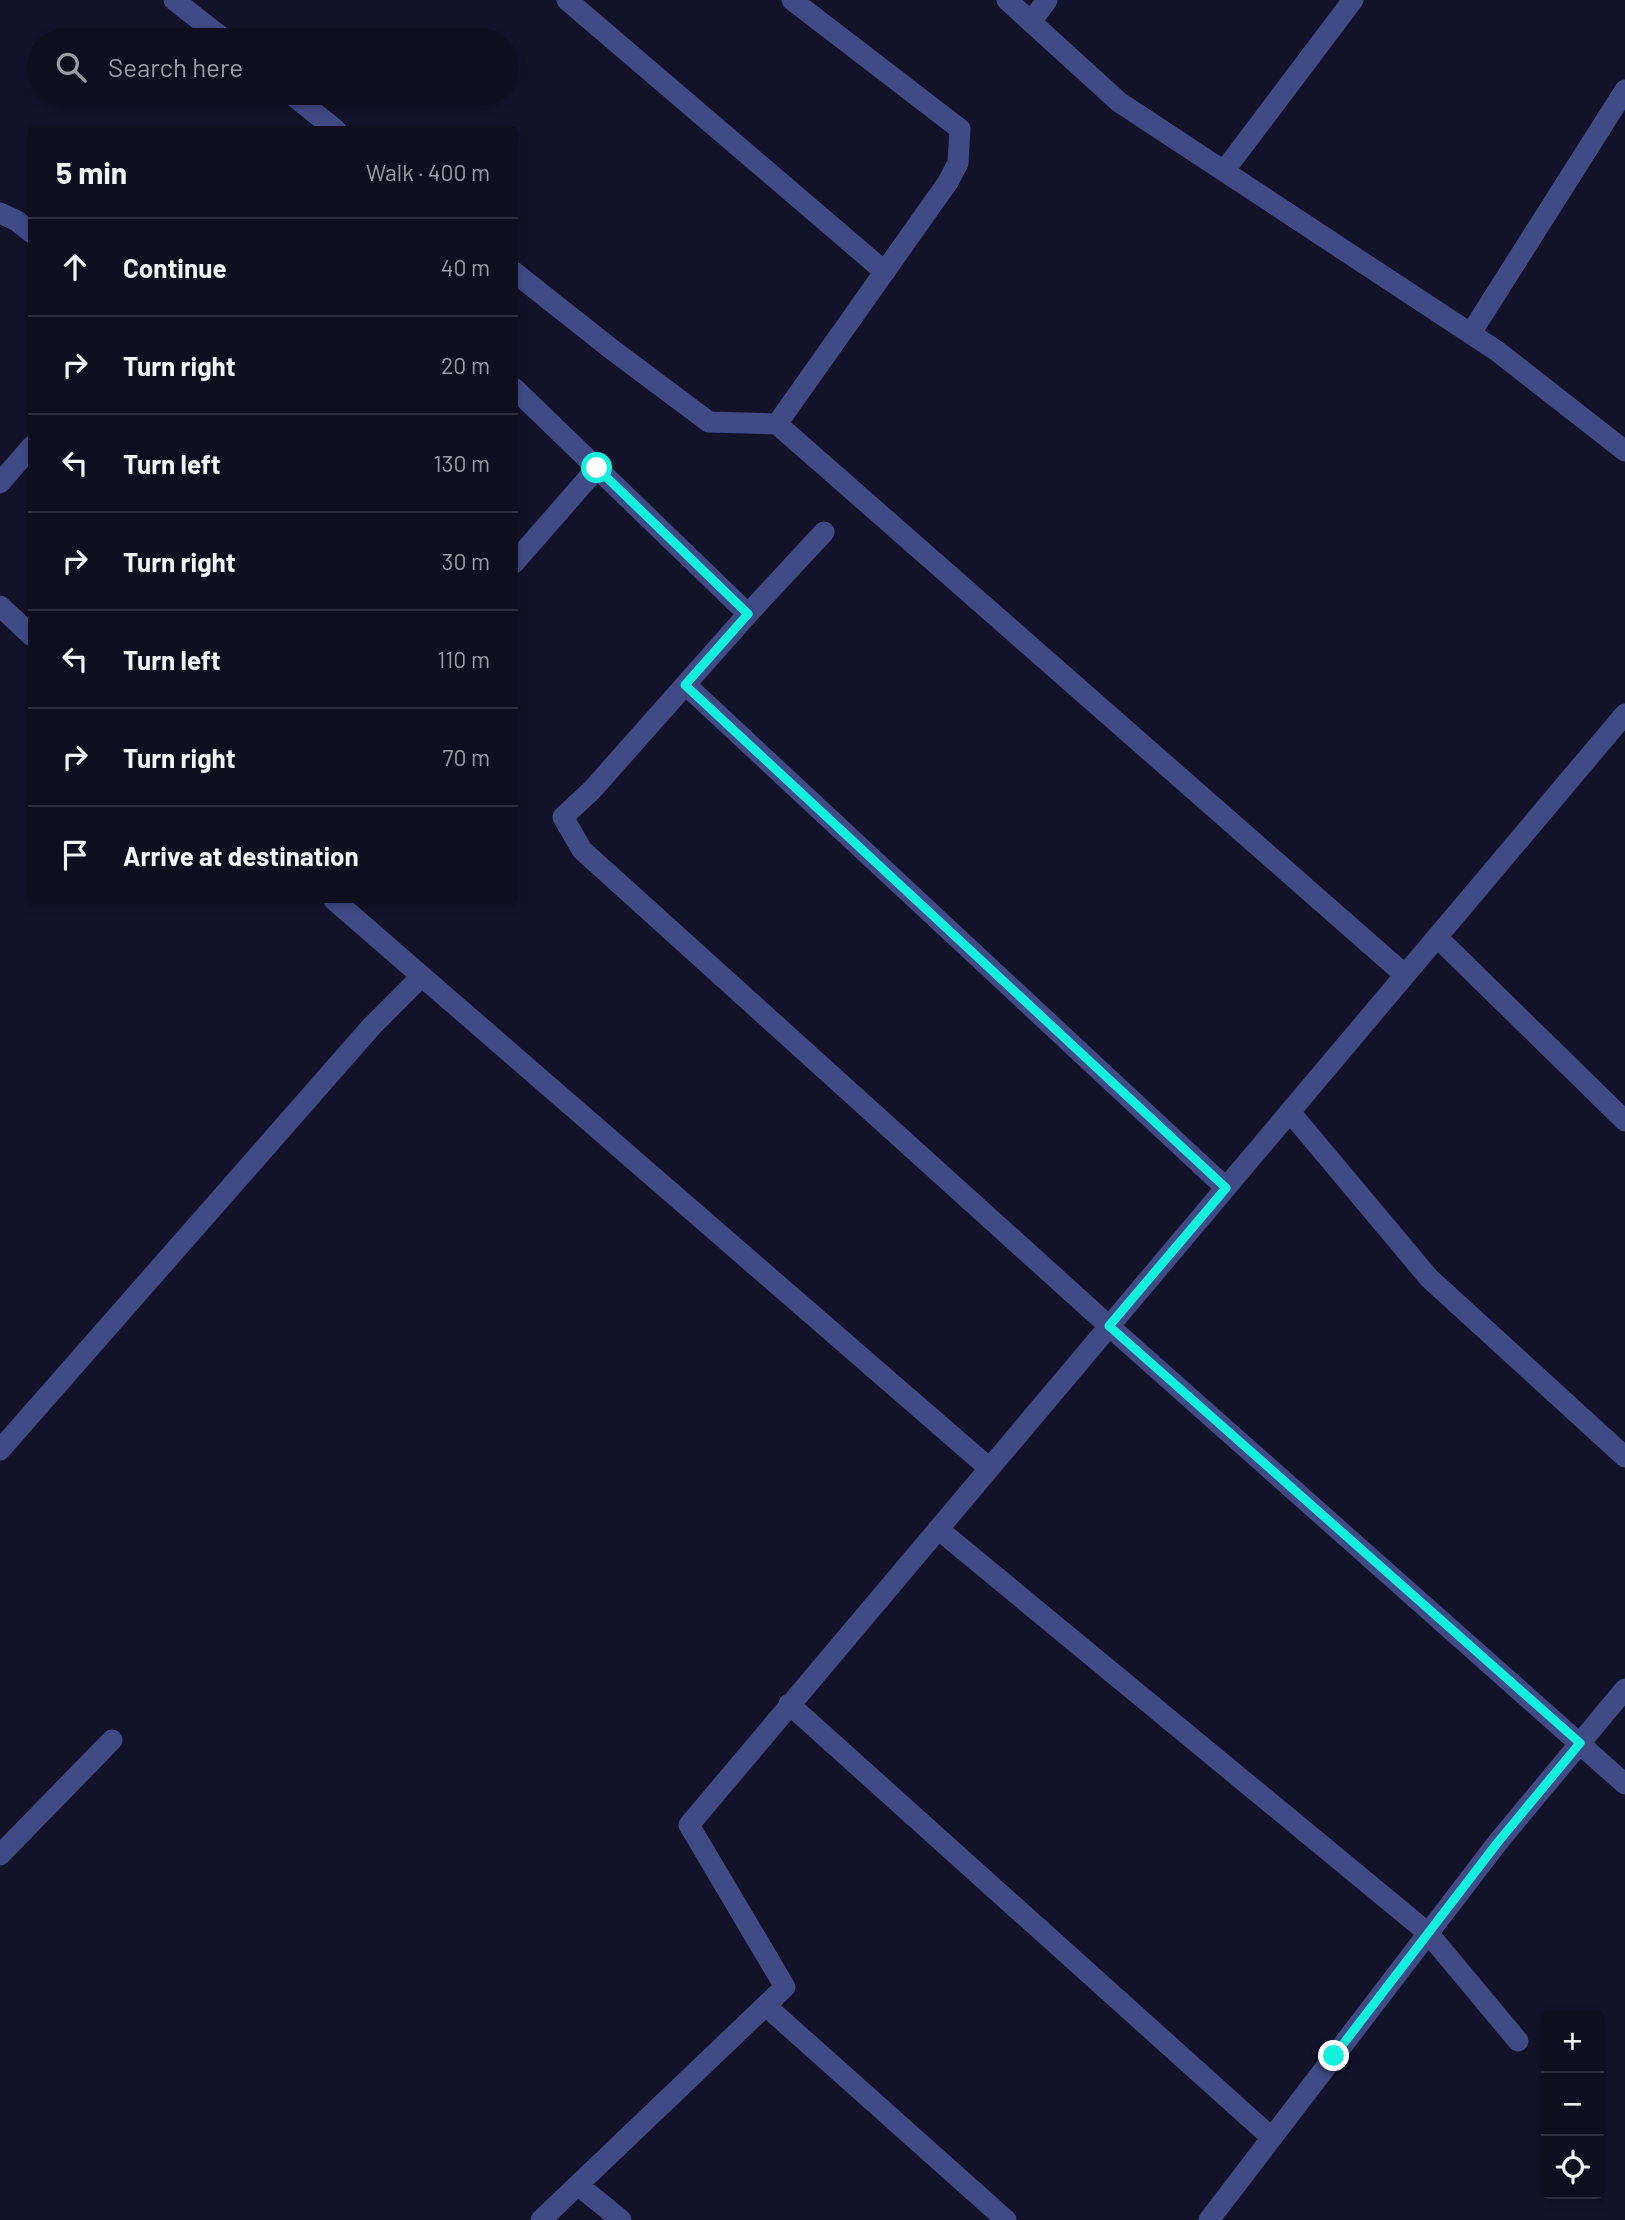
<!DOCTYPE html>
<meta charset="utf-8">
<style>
:root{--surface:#0e0e1f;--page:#1c1c2c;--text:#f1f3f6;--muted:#9b9ca4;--line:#2e2e3d}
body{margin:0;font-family:Barlow,sans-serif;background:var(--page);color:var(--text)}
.controls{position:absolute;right:21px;bottom:21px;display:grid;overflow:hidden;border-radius:7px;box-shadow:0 4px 10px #0003}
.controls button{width:63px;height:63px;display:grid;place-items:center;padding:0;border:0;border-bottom:2px solid var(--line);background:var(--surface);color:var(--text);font:35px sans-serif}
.stop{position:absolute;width:21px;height:21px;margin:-16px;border:5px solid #13f1de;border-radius:50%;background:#fff}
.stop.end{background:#13f1de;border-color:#fff;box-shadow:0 2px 7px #0008}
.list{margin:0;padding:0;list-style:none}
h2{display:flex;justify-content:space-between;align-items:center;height:91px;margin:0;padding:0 28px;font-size:30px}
h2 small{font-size:23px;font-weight:400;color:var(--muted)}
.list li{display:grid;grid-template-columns:46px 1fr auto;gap:21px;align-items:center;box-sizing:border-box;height:98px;padding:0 28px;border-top:2px solid var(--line)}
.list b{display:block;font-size:26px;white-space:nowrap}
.list em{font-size:23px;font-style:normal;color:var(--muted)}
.icon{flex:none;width:38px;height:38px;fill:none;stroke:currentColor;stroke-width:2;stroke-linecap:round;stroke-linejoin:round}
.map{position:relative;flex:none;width:1625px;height:2220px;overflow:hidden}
.search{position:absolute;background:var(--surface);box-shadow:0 4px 10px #0003;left:28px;top:28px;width:490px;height:77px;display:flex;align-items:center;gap:18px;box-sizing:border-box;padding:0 24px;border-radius:38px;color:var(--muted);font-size:26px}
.panel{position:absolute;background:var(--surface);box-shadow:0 4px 10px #0003;left:28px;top:126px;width:490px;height:777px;border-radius:7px}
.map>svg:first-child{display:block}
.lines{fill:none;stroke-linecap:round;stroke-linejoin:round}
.minor{stroke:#404a85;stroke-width:21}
.route{stroke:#13f1de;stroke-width:9}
</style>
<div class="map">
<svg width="1625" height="2220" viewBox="0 0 1625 2220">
<rect width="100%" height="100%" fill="#121229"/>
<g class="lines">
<path class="minor" d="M174,0L225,40
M567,0L885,272
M1007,0L1119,102L1497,351L1625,451
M1031,22L1047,0
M290,93L336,130
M1224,171L1353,0
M0,213L17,221L32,233
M514,272L610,348L709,422L777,424L1405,975
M1471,333L1625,90
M514,388L748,614
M777,424L948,182L958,163L960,129L792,0
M0,483L32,446
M824,532L748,614L592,790L563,817L582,850L1109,1326L1625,1784
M514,563L597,468
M0,606L32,636
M686,685L1226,1188
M334,900L989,1468
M1437,937L1625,1121
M1290,1112L1429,1278L1625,1457
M0,1450L372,1026L422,976
M938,1529L1428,1933L1518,2041
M789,1704L1272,2138
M0,1855L112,1740
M766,2006L1006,2220
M578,2185L621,2220
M541,2220L785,1987L689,1825L1625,714
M1209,2220L1498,1842L1625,1689"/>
</g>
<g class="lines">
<path class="route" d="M597,468L748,614L685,685L1226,1188L1109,1326L1580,1743L1498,1842L1334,2056"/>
</g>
</svg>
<div class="controls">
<button>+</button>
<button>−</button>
<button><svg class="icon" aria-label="locate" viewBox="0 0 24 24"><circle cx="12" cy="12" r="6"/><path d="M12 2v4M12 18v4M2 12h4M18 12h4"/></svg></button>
</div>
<div class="stop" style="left:597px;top:468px"></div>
<div class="stop end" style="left:1334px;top:2056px"></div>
<div class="search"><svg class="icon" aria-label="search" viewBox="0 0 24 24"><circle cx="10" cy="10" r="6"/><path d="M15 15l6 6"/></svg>Search here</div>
<section class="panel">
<h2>5 min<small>Walk · 400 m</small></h2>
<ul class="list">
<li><svg class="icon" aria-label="ahead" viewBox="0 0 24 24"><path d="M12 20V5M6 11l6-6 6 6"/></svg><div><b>Continue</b></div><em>40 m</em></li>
<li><svg class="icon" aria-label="right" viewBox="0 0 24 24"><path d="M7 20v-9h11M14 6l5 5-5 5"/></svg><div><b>Turn right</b></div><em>20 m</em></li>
<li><svg class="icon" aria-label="left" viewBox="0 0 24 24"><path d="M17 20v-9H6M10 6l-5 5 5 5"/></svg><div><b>Turn left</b></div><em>130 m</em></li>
<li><svg class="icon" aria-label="right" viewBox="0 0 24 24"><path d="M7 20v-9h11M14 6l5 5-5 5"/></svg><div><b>Turn right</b></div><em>30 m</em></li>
<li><svg class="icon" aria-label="left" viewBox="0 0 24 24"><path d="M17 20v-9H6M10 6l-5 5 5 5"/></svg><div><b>Turn left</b></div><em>110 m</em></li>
<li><svg class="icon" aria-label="right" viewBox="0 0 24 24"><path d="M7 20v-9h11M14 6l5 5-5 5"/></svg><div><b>Turn right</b></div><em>70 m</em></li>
<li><svg class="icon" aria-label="arrive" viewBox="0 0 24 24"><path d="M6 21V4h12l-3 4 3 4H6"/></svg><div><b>Arrive at destination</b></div></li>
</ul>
</section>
</div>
